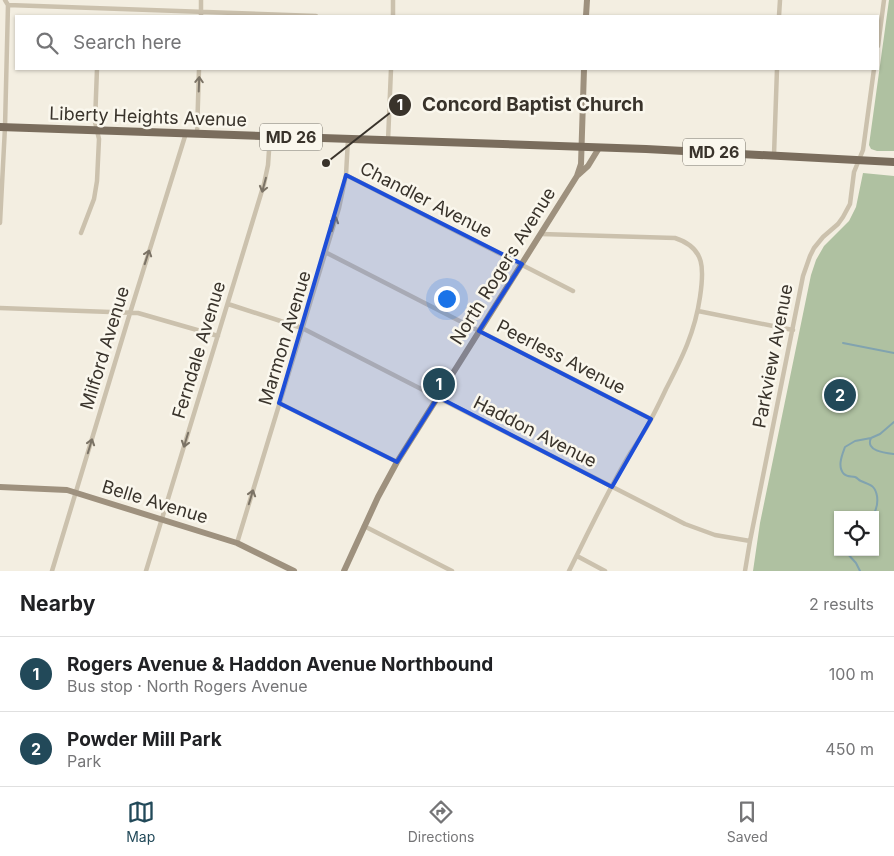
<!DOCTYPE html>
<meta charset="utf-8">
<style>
:root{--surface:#fff;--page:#f2f2f2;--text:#202124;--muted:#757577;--line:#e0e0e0;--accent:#224959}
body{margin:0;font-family:Inter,sans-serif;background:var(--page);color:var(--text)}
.controls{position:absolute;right:15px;bottom:15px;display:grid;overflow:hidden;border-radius:0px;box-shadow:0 1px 4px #0004}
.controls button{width:45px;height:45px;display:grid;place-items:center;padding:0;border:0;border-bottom:1px solid var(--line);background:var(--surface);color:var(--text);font:25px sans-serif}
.you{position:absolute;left:446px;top:298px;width:18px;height:18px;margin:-12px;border:4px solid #fff;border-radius:50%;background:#1a73e8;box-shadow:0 0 0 8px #1a73e833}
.badge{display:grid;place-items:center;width:32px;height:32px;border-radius:50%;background:var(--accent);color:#fff;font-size:16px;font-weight:700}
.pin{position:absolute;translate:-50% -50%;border:2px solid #fff;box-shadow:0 1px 5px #0006}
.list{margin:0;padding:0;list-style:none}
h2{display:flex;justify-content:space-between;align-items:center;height:65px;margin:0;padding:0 20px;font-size:21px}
h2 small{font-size:16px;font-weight:400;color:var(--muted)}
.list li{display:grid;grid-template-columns:32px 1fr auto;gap:15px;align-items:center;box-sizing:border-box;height:75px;padding:0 20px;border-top:1px solid var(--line)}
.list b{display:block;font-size:19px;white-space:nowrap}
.list p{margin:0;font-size:16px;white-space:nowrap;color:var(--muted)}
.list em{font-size:16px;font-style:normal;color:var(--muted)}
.icon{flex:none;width:28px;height:28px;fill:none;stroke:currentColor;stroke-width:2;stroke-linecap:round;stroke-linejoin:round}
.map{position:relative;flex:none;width:894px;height:571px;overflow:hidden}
.search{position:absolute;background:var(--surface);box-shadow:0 1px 4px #0004;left:15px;right:15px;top:15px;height:55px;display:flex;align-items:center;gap:12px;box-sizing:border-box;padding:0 18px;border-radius:0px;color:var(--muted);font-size:19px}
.sheet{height:215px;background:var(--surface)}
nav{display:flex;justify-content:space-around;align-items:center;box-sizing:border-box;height:70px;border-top:1px solid var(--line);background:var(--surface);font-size:14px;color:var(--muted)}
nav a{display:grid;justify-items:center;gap:2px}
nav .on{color:var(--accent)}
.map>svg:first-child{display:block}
.green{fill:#afc1a1;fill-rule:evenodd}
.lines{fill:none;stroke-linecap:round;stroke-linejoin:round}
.stream{stroke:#81a3af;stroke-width:2}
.street{stroke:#cbc1ad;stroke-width:4.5}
.secondary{stroke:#9e917e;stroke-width:6}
.primary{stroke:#7a6d5d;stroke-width:8}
.oneway{stroke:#7b7366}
.marked{fill:#1d4ed8;fill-opacity:0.2;stroke:#1d4ed8;stroke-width:4;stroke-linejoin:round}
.labels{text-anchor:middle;stroke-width:5;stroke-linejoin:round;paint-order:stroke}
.shield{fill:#faf7ed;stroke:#736e65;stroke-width:1}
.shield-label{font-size:16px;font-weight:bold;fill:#39332b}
.street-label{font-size:18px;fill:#39332b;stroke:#faf7ed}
.leader{fill:none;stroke:#39332b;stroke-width:2}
.callout-dot{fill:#39332b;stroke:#faf7ed;stroke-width:2}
.mark-label{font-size:15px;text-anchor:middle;font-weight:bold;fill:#fff}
.callout-label{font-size:19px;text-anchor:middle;font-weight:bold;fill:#39332b;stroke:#faf7ed;stroke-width:5;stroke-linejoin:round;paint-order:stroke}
</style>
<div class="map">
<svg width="894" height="571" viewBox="0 0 894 571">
<rect width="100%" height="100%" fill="#f3eee1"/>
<path class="green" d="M889,0H894V151H877L871,149L869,145Z
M863,173L894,176V571H753L760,523L811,275L816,260L824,246L849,221L856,207ZM838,515H875V552H838Z"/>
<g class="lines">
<path class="stream" d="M843,343L894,353
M871,438C865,451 885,453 894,454
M873,515C877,509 878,503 877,496C875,485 870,485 861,481C858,480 858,478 855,477C851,476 847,477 844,474C837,467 842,455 845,447L855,441L871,438L880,434L894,422
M846,552L856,563L860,571"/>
<path class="street" d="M8,5L316,16
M201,16V0
M393,16V0
M779,16L780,0
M878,46L884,0
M197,134L199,69
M388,141L391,69
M774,155L777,69
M346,175L573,291
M0,223L5,127L8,5L5,0
M81,233L94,199L97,181L99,139L95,122L97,69
M541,234L675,238C706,248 704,270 700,297C695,332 682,358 666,389C659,404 652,419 643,433C639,440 635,446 631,452C608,490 589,531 569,571
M325,252L651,419
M228,304L302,328L685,524L715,535L750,541
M0,308L138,313L218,336
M698,311L793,330
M279,403L397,462
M364,526L452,571
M237,543L339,208L346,175L348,139
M577,556L605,571
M52,571L130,313L186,133
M146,571L264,184L268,165L270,136
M745,571L750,541L803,276L810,256L814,248L823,237L838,224L843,217L850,204L854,172L863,150L874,69"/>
<path class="secondary" d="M586,16L587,0
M578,175L588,166L599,148
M0,487L67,490L237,543L294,571
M344,571L378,497L397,462L577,176L581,164L584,69"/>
<path class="primary" d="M0,127L646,149L894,162"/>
</g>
<defs><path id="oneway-shaft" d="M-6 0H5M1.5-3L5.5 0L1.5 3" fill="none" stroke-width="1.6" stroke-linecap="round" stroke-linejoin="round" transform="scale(1.25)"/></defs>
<g class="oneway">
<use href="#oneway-shaft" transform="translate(199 84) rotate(-88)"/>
<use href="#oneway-shaft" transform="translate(264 185) rotate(105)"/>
<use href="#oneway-shaft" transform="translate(334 224) rotate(-73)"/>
<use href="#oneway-shaft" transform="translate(147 257) rotate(-72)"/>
<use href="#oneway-shaft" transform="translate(186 440) rotate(107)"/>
<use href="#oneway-shaft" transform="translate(90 446) rotate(-73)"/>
<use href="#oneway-shaft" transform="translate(251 497) rotate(-73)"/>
</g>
<path class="marked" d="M346,175L522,264L479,331L651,419L612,487L438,397L397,462L279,403Z"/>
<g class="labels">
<g class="shield">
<rect x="260" y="123.5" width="62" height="27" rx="4"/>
<rect x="683" y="138.5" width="62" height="27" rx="4"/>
</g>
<g class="shield-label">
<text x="291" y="143">MD 26</text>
<text x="714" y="158">MD 26</text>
</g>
<g class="street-label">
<text transform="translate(148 117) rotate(2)" y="6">Liberty Heights Avenue</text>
<text transform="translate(426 200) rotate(27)" y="6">Chandler Avenue</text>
<text transform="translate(503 266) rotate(-58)" y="6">North Rogers Avenue</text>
<text transform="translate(285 338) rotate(-73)" y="6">Marmon Avenue</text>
<text transform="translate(105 348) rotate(-73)" y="6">Milford Avenue</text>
<text transform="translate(199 350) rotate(-73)" y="6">Ferndale Avenue</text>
<text transform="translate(773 356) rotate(-79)" y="6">Parkview Avenue</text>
<text transform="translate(561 357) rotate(27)" y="6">Peerless Avenue</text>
<text transform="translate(535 432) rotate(27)" y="6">Haddon Avenue</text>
<text transform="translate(155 502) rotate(17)" y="6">Belle Avenue</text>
</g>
</g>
<path class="leader" d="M326 163L400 105"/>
<g class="callout-dot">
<circle cx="326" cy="163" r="5"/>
<circle cx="400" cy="105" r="12"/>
</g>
<g class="mark-label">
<text x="400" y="110">1</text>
</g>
<g class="callout-label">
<text x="533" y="111">Concord Baptist Church</text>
</g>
</svg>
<div class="controls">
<button><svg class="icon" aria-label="locate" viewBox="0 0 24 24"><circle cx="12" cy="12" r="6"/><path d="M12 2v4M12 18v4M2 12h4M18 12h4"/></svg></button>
</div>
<div class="you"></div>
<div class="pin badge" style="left:439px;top:384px">1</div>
<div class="pin badge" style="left:840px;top:395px">2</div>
<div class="search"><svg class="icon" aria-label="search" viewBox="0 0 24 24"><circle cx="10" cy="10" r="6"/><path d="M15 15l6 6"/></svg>Search here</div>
</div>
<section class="sheet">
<h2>Nearby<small>2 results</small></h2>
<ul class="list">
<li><span class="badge">1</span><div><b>Rogers Avenue &amp; Haddon Avenue Northbound</b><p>Bus stop · North Rogers Avenue</p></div><em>100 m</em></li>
<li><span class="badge">2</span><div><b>Powder Mill Park</b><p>Park</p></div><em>450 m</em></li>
</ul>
</section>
<nav>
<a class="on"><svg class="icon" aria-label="map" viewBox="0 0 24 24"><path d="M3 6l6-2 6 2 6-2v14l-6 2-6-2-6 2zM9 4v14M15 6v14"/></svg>Map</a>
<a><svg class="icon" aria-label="directions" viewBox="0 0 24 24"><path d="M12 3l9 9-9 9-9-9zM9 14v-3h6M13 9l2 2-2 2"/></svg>Directions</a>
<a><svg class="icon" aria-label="saved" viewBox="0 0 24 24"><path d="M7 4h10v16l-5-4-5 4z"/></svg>Saved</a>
</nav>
